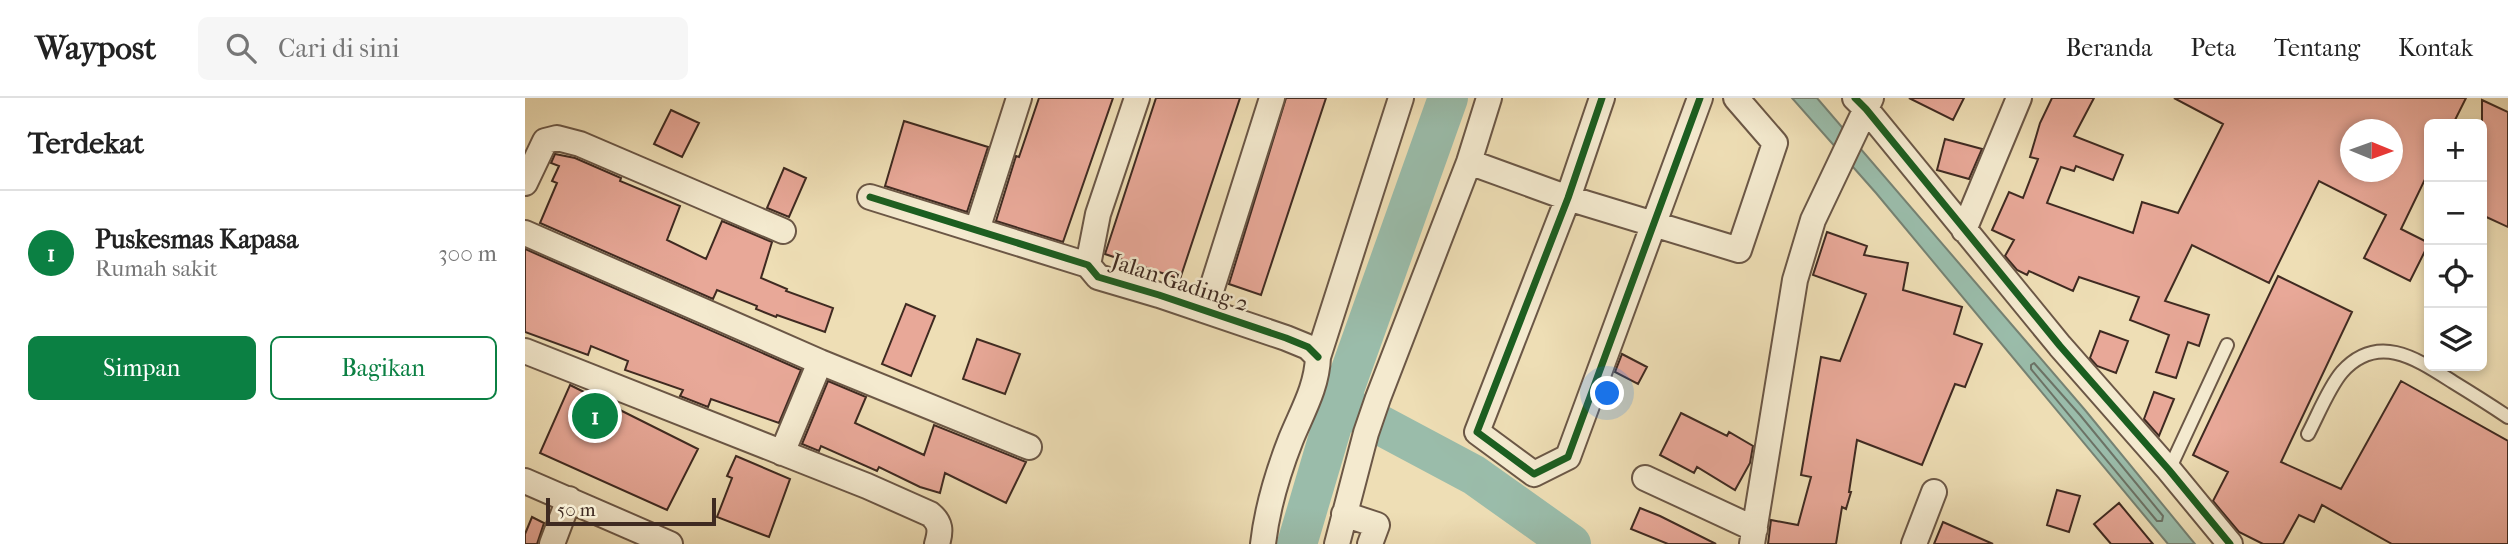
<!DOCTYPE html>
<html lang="id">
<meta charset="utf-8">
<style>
:root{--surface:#fff;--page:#f6f6f6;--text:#222;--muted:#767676;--line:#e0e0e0;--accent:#0b8043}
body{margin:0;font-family:"IM FELL French Canon",serif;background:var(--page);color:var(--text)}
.controls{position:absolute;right:21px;top:21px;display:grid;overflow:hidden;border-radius:10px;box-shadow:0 4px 10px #0003}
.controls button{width:63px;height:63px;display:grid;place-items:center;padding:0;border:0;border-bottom:2px solid var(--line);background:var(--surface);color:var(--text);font:35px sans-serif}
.compass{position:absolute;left:1815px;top:21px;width:63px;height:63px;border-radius:50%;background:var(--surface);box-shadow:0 4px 10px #0003;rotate:91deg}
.scale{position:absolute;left:21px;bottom:18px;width:170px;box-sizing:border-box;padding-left:7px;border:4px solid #3f2a21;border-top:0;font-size:19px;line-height:24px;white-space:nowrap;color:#3f2a21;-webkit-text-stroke:5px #f4eacf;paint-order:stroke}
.you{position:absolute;left:1083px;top:296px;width:24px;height:24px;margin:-18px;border:5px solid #fff;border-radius:50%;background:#1a73e8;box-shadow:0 0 0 10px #1a73e833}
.badge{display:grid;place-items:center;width:46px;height:46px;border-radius:50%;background:var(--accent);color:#fff;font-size:23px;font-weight:700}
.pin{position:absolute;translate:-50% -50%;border:4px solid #fff;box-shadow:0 2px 7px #0006}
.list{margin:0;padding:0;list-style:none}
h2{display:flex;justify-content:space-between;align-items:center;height:91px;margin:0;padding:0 28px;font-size:30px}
h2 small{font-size:23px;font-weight:400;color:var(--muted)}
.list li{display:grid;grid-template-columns:46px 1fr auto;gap:21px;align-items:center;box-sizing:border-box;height:126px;padding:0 28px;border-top:2px solid var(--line)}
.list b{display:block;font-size:26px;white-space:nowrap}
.list p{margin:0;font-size:23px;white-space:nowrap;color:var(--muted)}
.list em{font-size:23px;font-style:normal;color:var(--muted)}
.actions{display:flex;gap:14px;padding:21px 28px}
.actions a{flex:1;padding:16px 0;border:2px solid var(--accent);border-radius:10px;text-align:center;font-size:24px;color:var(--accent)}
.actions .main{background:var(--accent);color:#fff}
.icon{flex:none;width:38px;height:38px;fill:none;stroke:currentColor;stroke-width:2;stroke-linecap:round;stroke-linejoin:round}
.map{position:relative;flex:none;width:1983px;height:446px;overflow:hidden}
header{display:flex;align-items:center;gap:42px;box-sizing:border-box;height:98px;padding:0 35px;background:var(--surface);border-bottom:2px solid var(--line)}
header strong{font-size:33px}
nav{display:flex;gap:38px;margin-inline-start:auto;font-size:24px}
.search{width:490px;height:63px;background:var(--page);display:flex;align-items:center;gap:18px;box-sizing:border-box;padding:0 24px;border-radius:10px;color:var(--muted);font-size:26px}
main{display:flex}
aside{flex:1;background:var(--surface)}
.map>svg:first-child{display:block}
.water{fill:#9abcaa;stroke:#768273;stroke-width:2}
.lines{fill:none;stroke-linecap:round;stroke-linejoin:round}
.shore{stroke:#6c7366;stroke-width:2}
.river{stroke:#9abcaa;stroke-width:40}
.building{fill:#e8a898;stroke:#3f2a21;stroke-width:2;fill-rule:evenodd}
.service-casing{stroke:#6b5746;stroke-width:16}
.minor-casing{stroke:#6b5746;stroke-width:28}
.service{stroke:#f4eacf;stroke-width:12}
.minor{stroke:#f4eacf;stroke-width:24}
.cycleway-casing{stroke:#f4eacf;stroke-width:11}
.cycleway{stroke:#1b5e20;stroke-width:7}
.labels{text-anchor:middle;stroke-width:5;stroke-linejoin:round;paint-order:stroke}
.street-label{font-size:23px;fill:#3f2a21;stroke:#f4eacf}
</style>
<header>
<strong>Waypost</strong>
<div class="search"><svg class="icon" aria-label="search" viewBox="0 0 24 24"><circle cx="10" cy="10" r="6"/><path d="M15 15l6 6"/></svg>Cari di sini</div>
<nav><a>Beranda</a><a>Peta</a><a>Tentang</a><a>Kontak</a></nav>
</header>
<main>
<aside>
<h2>Terdekat<small></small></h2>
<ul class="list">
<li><span class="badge">1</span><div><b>Puskesmas Kapasa</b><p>Rumah sakit</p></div><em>300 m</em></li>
</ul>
<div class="actions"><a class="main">Simpan</a><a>Bagikan</a></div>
</aside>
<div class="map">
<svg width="1983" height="446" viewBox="0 0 1983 446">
<rect width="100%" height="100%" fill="#eedeb5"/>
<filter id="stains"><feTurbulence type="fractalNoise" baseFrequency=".00286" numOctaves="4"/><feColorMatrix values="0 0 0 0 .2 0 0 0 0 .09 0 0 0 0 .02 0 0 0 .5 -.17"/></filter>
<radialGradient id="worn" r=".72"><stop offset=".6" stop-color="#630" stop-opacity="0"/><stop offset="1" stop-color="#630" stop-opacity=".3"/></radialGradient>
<path class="water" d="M1267,0H1292L1560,312L1670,446H1643L1351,95Z"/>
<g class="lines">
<path class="shore" d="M1509,265L1555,317L1638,418L1637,423H1632L1506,271V267Z"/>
<path class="river" d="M814,305L949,377L1046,446
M772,446L811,314L923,0"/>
</g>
<path class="building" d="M514,0H588L538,144L471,123L491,58L494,59Z
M631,0H715L655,181L580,156Z
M761,0H801L736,197L704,186Z
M1384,0H1439L1428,22Z
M1527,0H1569L1549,38L1598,57L1588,82L1551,68L1549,73L1536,69L1522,105L1608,135L1617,104L1653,115L1698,26L1649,0H1941L1928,26H1904V73L1876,131L1904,145L1885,183L1839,160L1861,117L1794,83L1744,185L1667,147L1640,203L1684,217L1674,248L1663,244L1651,280L1631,274L1644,237L1605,222L1614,199L1554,179L1548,193L1504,173L1502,177L1492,172L1480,158L1489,142L1467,132L1484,94L1498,100L1513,61L1505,59L1515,25ZM1825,32H1867V74H1825Z
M1957,2L1983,14V129L1957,117Z
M146,12L174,25L157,59L129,46Z
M379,23L463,49L442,114L360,88Z
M1420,41L1457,51L1444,81L1412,72Z
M30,56L50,60L96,80L95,83L155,108L142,142L181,161L197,123L247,144L236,180L262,191L261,193L308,210L300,234L252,217L251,219L231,211L232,208L192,192L188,201L15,125L32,85L27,83L34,68L26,65Z
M259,70L281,80L264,119L242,110Z
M1302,134L1342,148L1339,157L1383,165L1378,192L1437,209L1429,236L1457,246L1440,289L1430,286L1397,367L1332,342L1324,394H1326L1321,411L1317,409L1311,446H1243L1246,422L1273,427L1286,379L1276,377L1296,259L1315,263L1341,196L1288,177Z
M0,151L276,272L254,325L186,301L183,309L155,298L158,292L100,272L103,263L66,248L63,257L0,234Z
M1753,178L1827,214L1756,364L1816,391L1876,283L1983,343V446H1867L1797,407L1789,424L1774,417L1758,446H1738L1714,434L1688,403L1703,374L1668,357Z
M381,206L410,218L386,278L357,266Z
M1575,233L1603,243L1591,275L1572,268L1565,260Z
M452,241L495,256L480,296L438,281Z
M1097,256L1122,269L1113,286L1090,274Z
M303,283L341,299L330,325L399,357L409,327L501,364L481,405L420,375L415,395L395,389L354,369L352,373L296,348L294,353L277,346Z
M45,287L173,351L142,412L15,355Z
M1629,294L1649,301L1634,338L1619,321Z
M1156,315L1202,338L1204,334L1228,348L1225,365L1210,392L1172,369L1169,375L1135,357Z
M211,358L265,381L244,439L192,419L207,380L202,378Z
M1532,392L1555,398L1544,434L1522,427Z
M1594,405L1628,446H1586L1569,426Z
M1115,410L1135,418L1191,446H1143L1106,431Z
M7,419L19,425L12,446H0V436Z
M1418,424L1468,446H1409Z"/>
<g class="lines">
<g class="service-casing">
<path id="service" d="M1783,336C1793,317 1804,289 1817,274C1853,234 1892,261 1928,284C1946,295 1965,307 1983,319
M1644,372L1702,247"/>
</g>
<g class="minor-casing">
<path id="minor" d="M1077,0L1043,100L952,334L1009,376L1043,359L1175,0
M1330,0L1341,11L1535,248L1644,372L1705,446
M944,64L1043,100L1214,152L1250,45L1211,0
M0,85L20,43L32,40L55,46L258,133
M345,99L563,167L573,179L634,197L761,240L783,249L793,259
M452,132L494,0
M1439,132L1494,0
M0,135L295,264
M563,167L573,116L612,0
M680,212L747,0
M0,253L342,388L405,416C416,425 416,433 412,446
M257,355L295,264L504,349
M1120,380L1230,431
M0,383L145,446
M819,416L852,427L845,446
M27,446L44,401
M738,446C742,411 753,374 766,341C777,314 792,289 793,259L876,0
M812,446L841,335L853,300L944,64L964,0
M1227,446L1270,182L1288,122L1346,0
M1389,446L1409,394"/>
</g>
<use href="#service" class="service"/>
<use href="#minor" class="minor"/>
<g class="cycleway-casing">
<path id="cycleway" d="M1077,0L1043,100L952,334L1009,376L1043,359L1175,0
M1330,0L1341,11L1535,248L1644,372L1705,446
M345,99L563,167L573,179L634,197L761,240L783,249L793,259"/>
</g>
<use href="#cycleway" class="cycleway"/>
</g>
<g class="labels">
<g class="street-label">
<text transform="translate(655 184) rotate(18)" y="8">Jalan Gading 2</text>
</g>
</g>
<rect width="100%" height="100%" filter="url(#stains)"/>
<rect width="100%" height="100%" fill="url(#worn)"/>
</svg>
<div class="controls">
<button>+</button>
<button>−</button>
<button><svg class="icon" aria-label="locate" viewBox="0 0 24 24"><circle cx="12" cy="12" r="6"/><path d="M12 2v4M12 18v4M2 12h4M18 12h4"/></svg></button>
<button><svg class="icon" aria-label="layers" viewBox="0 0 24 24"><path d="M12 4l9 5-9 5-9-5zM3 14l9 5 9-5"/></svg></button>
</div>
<svg class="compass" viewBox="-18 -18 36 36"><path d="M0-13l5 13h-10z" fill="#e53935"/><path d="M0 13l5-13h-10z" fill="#767676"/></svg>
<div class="scale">50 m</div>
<div class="you"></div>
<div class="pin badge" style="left:70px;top:318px">1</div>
</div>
</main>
